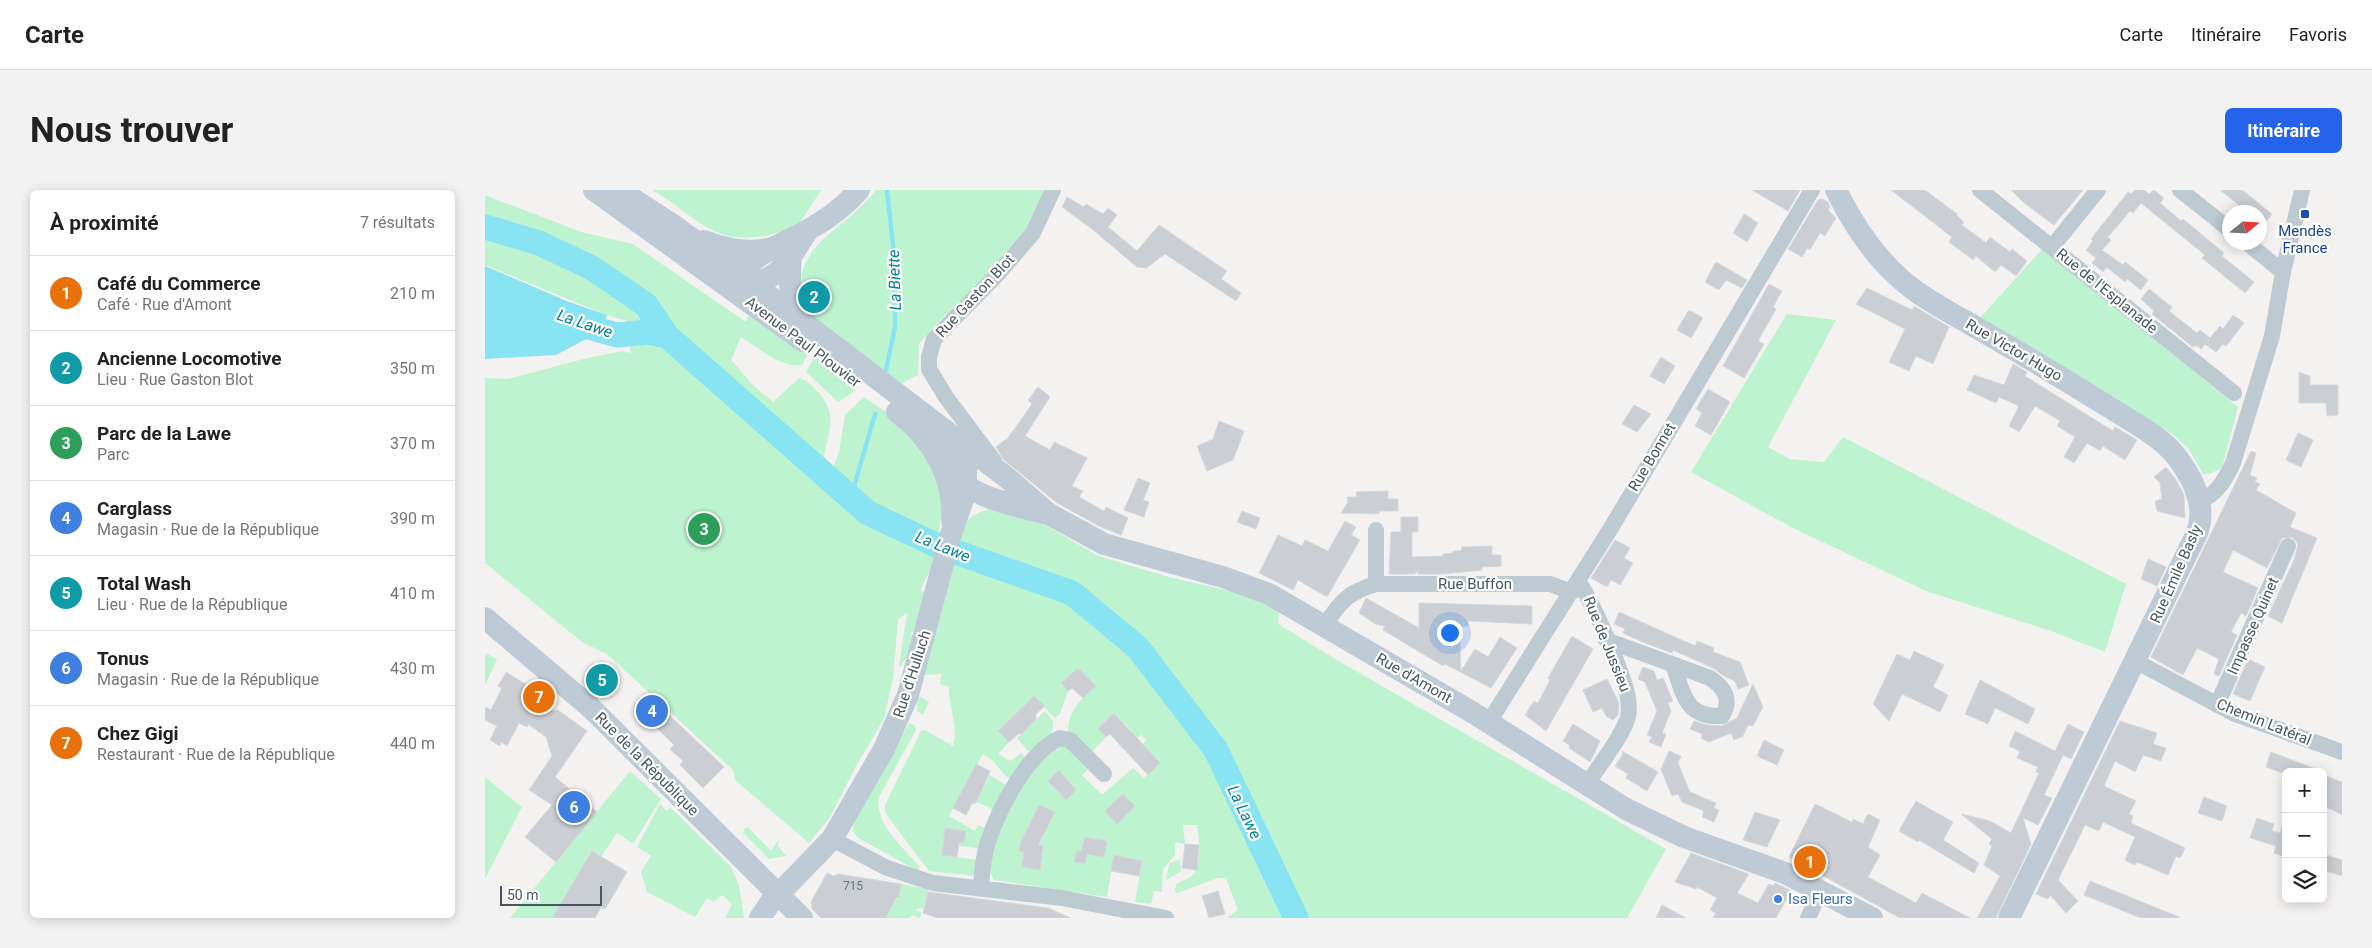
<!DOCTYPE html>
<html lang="fr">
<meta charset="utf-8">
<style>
:root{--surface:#fff;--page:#f2f2f2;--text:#222;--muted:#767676;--line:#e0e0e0;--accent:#2563eb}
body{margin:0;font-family:Roboto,sans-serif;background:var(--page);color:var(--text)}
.controls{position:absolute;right:15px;bottom:15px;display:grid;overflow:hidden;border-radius:8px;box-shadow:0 2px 12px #0003}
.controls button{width:45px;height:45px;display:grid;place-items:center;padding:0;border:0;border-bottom:1px solid var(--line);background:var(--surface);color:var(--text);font:25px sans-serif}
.compass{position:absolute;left:1737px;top:15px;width:45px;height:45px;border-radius:50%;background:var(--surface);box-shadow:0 2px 12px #0003;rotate:72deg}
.scale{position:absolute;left:15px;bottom:12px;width:102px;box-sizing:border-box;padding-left:5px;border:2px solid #475661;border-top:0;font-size:14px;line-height:18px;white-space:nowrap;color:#475661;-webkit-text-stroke:4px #fff;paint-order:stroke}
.you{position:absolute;left:964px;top:442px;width:18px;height:18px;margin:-12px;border:4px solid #fff;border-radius:50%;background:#1a73e8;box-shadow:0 0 0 8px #1a73e833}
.badge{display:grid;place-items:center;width:32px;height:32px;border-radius:50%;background:var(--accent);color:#fff;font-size:16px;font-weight:700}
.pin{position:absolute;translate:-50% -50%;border:2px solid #fff;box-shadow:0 1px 5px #0006}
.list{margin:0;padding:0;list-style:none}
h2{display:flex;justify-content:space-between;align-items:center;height:65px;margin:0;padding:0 20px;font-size:21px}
h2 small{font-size:16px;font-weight:400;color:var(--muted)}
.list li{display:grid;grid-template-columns:32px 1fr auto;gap:15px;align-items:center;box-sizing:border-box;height:75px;padding:0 20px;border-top:1px solid var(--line)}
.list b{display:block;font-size:19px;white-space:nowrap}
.list p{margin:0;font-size:16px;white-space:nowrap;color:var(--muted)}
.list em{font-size:16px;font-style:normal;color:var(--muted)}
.icon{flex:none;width:28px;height:28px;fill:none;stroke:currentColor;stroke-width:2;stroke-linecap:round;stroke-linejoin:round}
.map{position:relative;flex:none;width:1857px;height:728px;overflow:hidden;border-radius:8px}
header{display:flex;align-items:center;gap:30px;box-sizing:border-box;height:70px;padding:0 25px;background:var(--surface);border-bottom:1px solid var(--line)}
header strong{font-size:24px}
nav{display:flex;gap:28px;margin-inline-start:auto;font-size:18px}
.intro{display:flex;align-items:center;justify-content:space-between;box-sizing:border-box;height:120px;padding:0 30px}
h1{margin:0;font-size:35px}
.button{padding:12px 22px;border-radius:8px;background:var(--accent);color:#fff;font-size:18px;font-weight:700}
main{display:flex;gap:30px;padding:0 30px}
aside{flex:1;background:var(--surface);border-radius:8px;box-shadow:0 2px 12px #0003}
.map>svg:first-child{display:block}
.green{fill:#bef3cf}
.water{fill:#88e3f3}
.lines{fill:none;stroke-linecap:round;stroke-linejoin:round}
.stream{stroke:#88e3f3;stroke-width:4.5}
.river{stroke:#88e3f3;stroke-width:25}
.building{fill:#cbcfd4;stroke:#d5d8dd}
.street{stroke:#becad2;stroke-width:16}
.secondary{stroke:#becbd6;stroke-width:22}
.transit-dot{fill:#1a4fb4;stroke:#fff;stroke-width:2}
.shop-dot{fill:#3f7fe0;stroke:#fff;stroke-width:2}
.labels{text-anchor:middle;stroke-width:4.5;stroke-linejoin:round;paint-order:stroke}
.number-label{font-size:12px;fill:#68747e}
.transit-label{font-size:15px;fill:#164399;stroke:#fff}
.street-label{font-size:15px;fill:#475661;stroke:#fff}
.shop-label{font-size:15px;fill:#366cbe;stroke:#fff;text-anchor:start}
.water-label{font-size:16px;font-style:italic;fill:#048198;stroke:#fff}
</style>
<header>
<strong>Carte</strong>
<nav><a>Carte</a><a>Itinéraire</a><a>Favoris</a></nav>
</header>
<div class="intro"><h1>Nous trouver</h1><a class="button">Itinéraire</a></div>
<main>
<aside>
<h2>À proximité<small>7 résultats</small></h2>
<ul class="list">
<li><span class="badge" style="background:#e8710a">1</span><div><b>Café du Commerce</b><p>Café · Rue d'Amont</p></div><em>210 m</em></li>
<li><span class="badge" style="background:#0f9aa8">2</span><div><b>Ancienne Locomotive</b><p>Lieu · Rue Gaston Blot</p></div><em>350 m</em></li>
<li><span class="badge" style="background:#2e9e5b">3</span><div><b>Parc de la Lawe</b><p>Parc</p></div><em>370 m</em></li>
<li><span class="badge" style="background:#3f7fe0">4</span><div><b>Carglass</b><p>Magasin · Rue de la République</p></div><em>390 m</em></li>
<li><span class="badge" style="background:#0f9aa8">5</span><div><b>Total Wash</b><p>Lieu · Rue de la République</p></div><em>410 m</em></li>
<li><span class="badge" style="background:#3f7fe0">6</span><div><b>Tonus</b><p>Magasin · Rue de la République</p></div><em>430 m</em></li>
<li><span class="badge" style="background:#e8710a">7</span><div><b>Chez Gigi</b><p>Restaurant · Rue de la République</p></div><em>440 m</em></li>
</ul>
</aside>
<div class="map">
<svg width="1857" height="728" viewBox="0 0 1857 728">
<rect width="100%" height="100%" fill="#f4f1f1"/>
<path class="green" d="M167,0H337C328,10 322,26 312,34C305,40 292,43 284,45C225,57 212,25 167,0Z
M391,0H564L544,38L508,80L452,133L434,154L433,185L412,196L322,123C295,60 359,42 391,0Z
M0,5L96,42L148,54L261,132L266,119L323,163L318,174C301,181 270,156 256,147L246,170L269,196L288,212L314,188C322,190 327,196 333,202C353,224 344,240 339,266L348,277L354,262L360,225L379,207L404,224L444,265L458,314L449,372L435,401L439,402L433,434L426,444C431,456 421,466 416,476H414L422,423L413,430L408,488L399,529L371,576L345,627L324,653L250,590L248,580L122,464L97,452L0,373V188L23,189L98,169L137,161L146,163L140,130L122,125L0,75Z
M1557,59L1753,217L1737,278L1724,284H1718L1704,259L1689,245L1495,128Z
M1302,124L1351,130L1283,257L1305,269L1339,272L1358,247L1641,394L1620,462L1566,441L1441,401L1306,337L1206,282Z
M330,166L371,200L353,212L321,182Z
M516,317L547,327L613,366L684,387L758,404L794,419L793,434L857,473L1181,659L1142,728H742L753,720L741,688H733L692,703L690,701L691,694C697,691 704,689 709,684C717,675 714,646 712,635H698L700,654L690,652V665L678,679L677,702L669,701L666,714L650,712L657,671L629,665L622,707L509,690C494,670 531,603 544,585C552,573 564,565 575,556L582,557L603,579L597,585L616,604H618L648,578L659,588L674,573L657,555L661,550L656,544L640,561L634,555L647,541L630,523L614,539L621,547L605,564L583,541C583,521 596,510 610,496L593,478L576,493L583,501L575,524L570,528L549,506L513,541L524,552L513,564L526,571L536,563L540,567L525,589C513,581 513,572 498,564L468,618L464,626L490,641L493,635L502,639L493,658L473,656L474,653H479L481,641L460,639L457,665L492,670L490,686L444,681L400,623V615L436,541L440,540L468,556C474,537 463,516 464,497L455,494L456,484L438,485L477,336C488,324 499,319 516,317Z
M0,463L12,469L0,496Z
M432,505L444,512L438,525L432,521Z
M560,521L568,531L567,544L544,562L532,548Z
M424,533L430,535L431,540L394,607C389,634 419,658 435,677L433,681L373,648L368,641L369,632Z
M145,581L176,609L148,654L132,643L116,667L107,662L67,728H25Z
M504,585L521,595L511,621L492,612Z
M0,587L37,617L0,689Z
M175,614L182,621L185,617L246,677L254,695L259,728H240L247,714L237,705L229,712L222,708L210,727L162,702L156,682L166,666L152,657Z
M263,637L286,661L294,649L293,656L301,666L284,669L258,643L259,639Z
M695,669L696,681L681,690L684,674Z
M416,694L444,699L438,719L432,718L431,721L436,722L435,728L427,725L425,728H400L411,707H414Z"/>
<path class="water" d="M0,76L84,112L122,125L116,141L71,165L0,169Z"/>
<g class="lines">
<path class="stream" d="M401,180L410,137V74L402,0
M366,307L390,224"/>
<path class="river" d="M0,37L54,53L107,78L161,115L182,146
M85,129L103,137L132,145L163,142L182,146L383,323L451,355L587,403L653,458L731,560L811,728"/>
</g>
<path class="building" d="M1267,0H1315L1303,21Z
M1406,0H1440L1472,24L1471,25L1479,32L1477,35L1501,53L1505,47L1525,62L1527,59L1542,71L1531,86L1516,75L1510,82L1491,66L1488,70L1464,52L1467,47Z
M1526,0H1598L1569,35L1539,13Z
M1650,0H1659L1664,4L1669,0L1679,8L1675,13L1696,31L1698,29L1739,63L1737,66L1769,92L1760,103L1717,68L1720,65L1656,13L1648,23L1645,21L1623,47L1626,50L1617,60L1638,75L1640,72L1663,90L1656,100L1642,89L1640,92L1622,77L1618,82L1607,73L1611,68L1601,60L1608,51L1606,49L1643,2L1646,4Z
M1735,0H1757L1787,24L1774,40V22H1750L1755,16Z
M582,7L599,17L601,14L618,24L623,18L632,25L623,37L652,61L674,35L742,81L736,89L756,103L751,111L680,64L661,78L652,77L607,39L577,17Z
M1337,9L1343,12L1345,17L1343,20L1351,28L1340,46L1335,43L1325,60L1322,58L1317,67L1303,59L1333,10Z
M1259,24L1273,33L1262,52L1248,43Z
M1231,72L1262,90L1257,98L1241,90L1234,100L1220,92Z
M1284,94L1297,101L1288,117L1291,119L1273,151L1279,154L1259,188L1238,176Z
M1382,98L1427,120L1429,116L1464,137L1448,174L1431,166L1424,181L1404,172L1420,139L1371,114Z
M1664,99L1687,117L1684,121L1712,143L1715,140L1725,148L1716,159L1711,155L1708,157L1667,124L1669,121L1656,109Z
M1204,120L1218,128L1206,148L1192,140Z
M1748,125L1759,133L1741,156L1738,154L1731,162L1720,154L1735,136L1738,139Z
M1176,167L1190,176L1179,194L1165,186Z
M1528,174L1542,182L1540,186L1628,241L1630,237L1652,250L1640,270L1618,256L1615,261L1602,253L1589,273L1579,267L1590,247L1572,236L1575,231L1550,216L1534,242L1524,236L1534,216L1514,207L1511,213L1482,200L1489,185L1519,195Z
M1814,182L1825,186V195H1853V225L1842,226L1841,213H1814Z
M553,197L565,207L540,246L565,260L569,252L602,268L587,296L598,301L594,307L619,321L621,317L643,328L636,345L616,337L572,313L518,269L511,257L523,248L547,214L543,210Z
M1223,199L1245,212L1226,245L1210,236L1217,223L1211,219Z
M1149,215L1166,224L1152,242L1137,234Z
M734,231L759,241L748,270L722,281L712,256L728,249Z
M1813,243L1828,250L1816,277L1801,270Z
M1766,261L1771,263L1765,285L1772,288L1770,292L1775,294L1771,300L1811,323L1805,337L1832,348L1797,433L1783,426L1809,370L1813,355L1811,351L1807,347L1797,348L1782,378L1748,360L1738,382L1773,398L1761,426L1756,423L1746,442L1752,445L1734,486L1729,484L1734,469L1712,458L1698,485L1666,467Z
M1681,277L1691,290L1699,305L1700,328L1672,321L1670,311L1677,309L1675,293L1669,287Z
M653,288L665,293L658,310L664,312L659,327L639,320Z
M903,301V309H913V321H894V324L856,323L863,312L862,307H872L871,302Z
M757,321L775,328L771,339L752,332Z
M916,327H933V342H927V367L958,366V364L968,363V361H976L977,357L1007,356V365H1016V376L997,377V380L958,384H933V379L930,384H904L906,342H916Z
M860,331L871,337L866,345L875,350L842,407L813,390L808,400L774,383L793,345L817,356L820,350L843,361Z
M1130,350L1145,358L1139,368L1148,373L1135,395L1126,390L1122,397L1106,388Z
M1663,369L1681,377L1672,396L1656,389Z
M881,408L934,438V413L1047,416V434L983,431V436L953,437L975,450L976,481L990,459L1003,467L1015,447L1032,458L1006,498L960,474L958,476L898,440L900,436L890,434L874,423Z
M1134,422L1210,456L1212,451L1229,458L1228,462L1255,472L1264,495L1253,499L1250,491L1239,486L1228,478L1188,460L1187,463L1160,453L1138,443L1140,439L1129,434Z
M1087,446L1108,459L1061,541L1040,525L1049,511L1053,513L1065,490L1063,488Z
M1429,461L1459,475L1448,497L1463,505L1455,522L1417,504L1404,531L1388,514L1412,464L1425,470Z
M1763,469L1780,477L1765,511L1748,504Z
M1158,477L1169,481L1172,490L1178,488L1188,511L1183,513L1186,521L1177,543L1181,544L1176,557L1164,552L1167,547L1162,545L1172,521L1160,492L1153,489Z
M119,478L129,487L115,502L106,493Z
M593,478L611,496L598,508L587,498L583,501L576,493Z
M21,482L59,506L50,522L73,520L102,541L70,587L112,622L71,672L40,647L67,615L44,600L67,566L61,547L43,534L42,537L34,533L22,556L16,552L15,556L5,550L12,536L0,530V517L6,520L17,498L13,496Z
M1122,489L1134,513L1133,525L1128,530L1121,526L1117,518L1108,522L1098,500Z
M1495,490L1550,519L1543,534L1510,518L1503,534L1480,524Z
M1268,494L1278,517L1268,536L1263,535L1258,546L1249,550L1246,543L1224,552L1216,548L1217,544L1205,539L1209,531L1222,535L1237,536L1252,528Z
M164,506L239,577L218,598L195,575L198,571L185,559L189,555L152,519Z
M549,506L560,516L551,524V529L537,544H533L524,552L513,541Z
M629,523L675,573L663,585L625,544L621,547L613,539Z
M1635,531L1672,543L1668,554L1681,558L1676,571L1658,565L1650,582L1630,571L1619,596L1651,611L1644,624L1648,626L1646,633L1700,658L1695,668L1691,666L1683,685L1652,672L1650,675L1640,670L1650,647L1618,632L1614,641L1600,635L1573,690L1593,711L1581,723L1565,705L1563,709L1551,704Z
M1088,534L1115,551L1105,572L1084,558L1085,556L1078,551Z
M1583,534L1599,542L1586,569L1578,565L1559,605L1567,608L1553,635L1538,628L1546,654L1511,728H1492L1515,686L1499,675L1507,656L1504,654L1507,649L1476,624L1505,631L1526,643L1554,583L1551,582L1553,577L1532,568L1535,561L1524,556L1530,541L1570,561Z
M1279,550L1299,560L1292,575L1272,566Z
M1137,561L1173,582L1162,601L1141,588L1143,584L1130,576L1138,564Z
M1184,561L1196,566L1193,573L1205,602L1231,613L1229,618L1234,620L1229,632L1217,627L1219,621L1197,612L1193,604L1187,606L1176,579Z
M1786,562L1836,581V582H1801V584L1781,577Z
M491,574L505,581L491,613L487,614L481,625L468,618Z
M574,580L591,600L581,610L563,591Z
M1838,585L1857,592V625L1838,615Z
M638,604L650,616L632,634L620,621Z
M1719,607L1742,616L1737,631L1713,623Z
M1431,611L1468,632L1458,650L1494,673L1489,683L1434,650L1433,652L1414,641Z
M1330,614L1367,632L1368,629L1378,634L1383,624L1395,630L1383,657L1395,665L1383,687L1431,713L1437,703L1485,728H1415L1304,667Z
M554,615L570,622L553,655H558L555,680L537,677L539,662L534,661L536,652Z
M1270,622L1295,630L1282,657L1258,650Z
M1772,628L1789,634L1787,641L1795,643L1799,632L1801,633V667L1789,663L1791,656L1765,648Z
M460,638L481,641L479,653H474L472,667L457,665Z
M600,647L622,651L619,667L602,664L600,674L589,672L592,661L596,662Z
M700,654L714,655L712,680L697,678Z
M107,661L142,682L120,719L116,717L110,728H67Z
M1206,663L1264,684L1252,703L1273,713L1284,694L1288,696L1290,693L1306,701L1291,728H1228L1231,723L1225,720L1232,708L1212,697L1211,699L1190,692Z
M1838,664L1857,670V686L1838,680Z
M629,665L657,671L654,686L626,681Z
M342,683L348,686L353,684L416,694L414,708L411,707L401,728H336L327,719L326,712Z
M1605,691L1694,727V728H1656L1599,705Z
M733,701L740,724L724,728L717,706Z
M443,702L563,718L586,728H453L438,723Z
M1177,715L1201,728H1171Z"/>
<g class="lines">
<path class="street" d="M1495,0L1749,203
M1695,0L1744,39
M1761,52L1798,82
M1567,57L1613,0
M509,271L461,207L444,179V167L449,149L513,84L548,43L568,0
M1715,311C1732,304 1740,290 1748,273L1787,146L1798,82L1817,0
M1093,392C1106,406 1140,488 1143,508C1144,514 1144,521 1143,527C1138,546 1112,578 1101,596
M891,394V340
M839,436C855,413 862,402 891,394H1065L1087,402
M1121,450L1225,488C1240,498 1247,510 1237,526C1200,528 1199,504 1188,475
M1650,471L1750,524L1857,562
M1732,515L1803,356
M1004,532L1129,333L1327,0
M347,649L402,678L448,693L577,708L681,728
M496,698C497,682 498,667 503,652C513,620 543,562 575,548L585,550L619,584
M1323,728L1335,702"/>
<path class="secondary" d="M109,0L318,151
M134,0L191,37L267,93L521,287L564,324L619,354L738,387L784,404L987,522L1141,619L1199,647L1300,683L1387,728
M1351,0C1370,39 1394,74 1429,100C1453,117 1479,130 1504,145C1546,169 1587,194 1627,219C1649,233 1675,246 1691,266C1708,288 1722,316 1712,343L1524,728
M219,51C240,59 265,64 287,58
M306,66C304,88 303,112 317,131
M256,93C294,95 304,68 323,40
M260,100C255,89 259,78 269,70C284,57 305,51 323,40C341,30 360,16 374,0
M412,222C447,248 470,286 467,331
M472,286C485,307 536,317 559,323
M0,428L105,517L317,728
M275,728L285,713L347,649L399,559L423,505L466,344L481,301V279L467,251"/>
</g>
<rect class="transit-dot" x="1815" y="19" width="10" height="10" rx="2.5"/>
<circle class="shop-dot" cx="1293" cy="709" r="5"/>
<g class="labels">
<g class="number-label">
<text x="368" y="700">715</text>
</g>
<g class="transit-label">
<text x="1820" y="46">Mendès<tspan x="1820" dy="17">France</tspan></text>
</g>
<g class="street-label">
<text transform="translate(1622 101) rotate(39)" y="5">Rue de l'Esplanade</text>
<text transform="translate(490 106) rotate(-47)" y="5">Rue Gaston Blot</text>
<text transform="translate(318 152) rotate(37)" y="5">Avenue Paul Plouvier</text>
<text transform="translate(1529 160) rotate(30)" y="5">Rue Victor Hugo</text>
<text transform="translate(1167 267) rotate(-59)" y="5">Rue Bonnet</text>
<text transform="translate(1691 384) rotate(-66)" y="5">Rue Émile Basly</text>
<text x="990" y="399">Rue Buffon</text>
<text transform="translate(1768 436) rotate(-66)" y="5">Impasse Quinet</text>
<text transform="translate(1122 454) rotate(68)" y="5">Rue de Jussieu</text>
<text transform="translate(427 484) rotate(-72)" y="5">Rue d'Hulluch</text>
<text transform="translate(929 488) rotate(30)" y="5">Rue d'Amont</text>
<text transform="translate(1779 532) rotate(22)" y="5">Chemin Latéral</text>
<text transform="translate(162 574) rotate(45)" y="5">Rue de la République</text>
</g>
<g class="shop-label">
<text x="1303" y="714">Isa Fleurs</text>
</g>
<g class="water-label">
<text transform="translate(409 90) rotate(-92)" y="6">La Biette</text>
<text transform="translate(100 133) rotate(19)" y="6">La Lawe</text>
<text transform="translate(458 356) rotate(22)" y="6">La Lawe</text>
<text transform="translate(760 622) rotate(64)" y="6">La Lawe</text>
</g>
</g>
</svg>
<div class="controls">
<button>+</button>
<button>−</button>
<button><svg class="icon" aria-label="layers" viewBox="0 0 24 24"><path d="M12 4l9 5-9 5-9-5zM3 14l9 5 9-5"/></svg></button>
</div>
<svg class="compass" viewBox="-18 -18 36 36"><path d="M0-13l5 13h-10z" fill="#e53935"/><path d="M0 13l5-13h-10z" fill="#767676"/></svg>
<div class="scale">50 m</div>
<div class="you"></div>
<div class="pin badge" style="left:1325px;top:672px;background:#e8710a">1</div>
<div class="pin badge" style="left:329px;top:107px;background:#0f9aa8">2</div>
<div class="pin badge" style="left:219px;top:339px;background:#2e9e5b">3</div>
<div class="pin badge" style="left:167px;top:521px;background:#3f7fe0">4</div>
<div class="pin badge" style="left:117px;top:490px;background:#0f9aa8">5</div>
<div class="pin badge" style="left:89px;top:617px;background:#3f7fe0">6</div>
<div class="pin badge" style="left:54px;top:507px;background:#e8710a">7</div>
</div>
</main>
